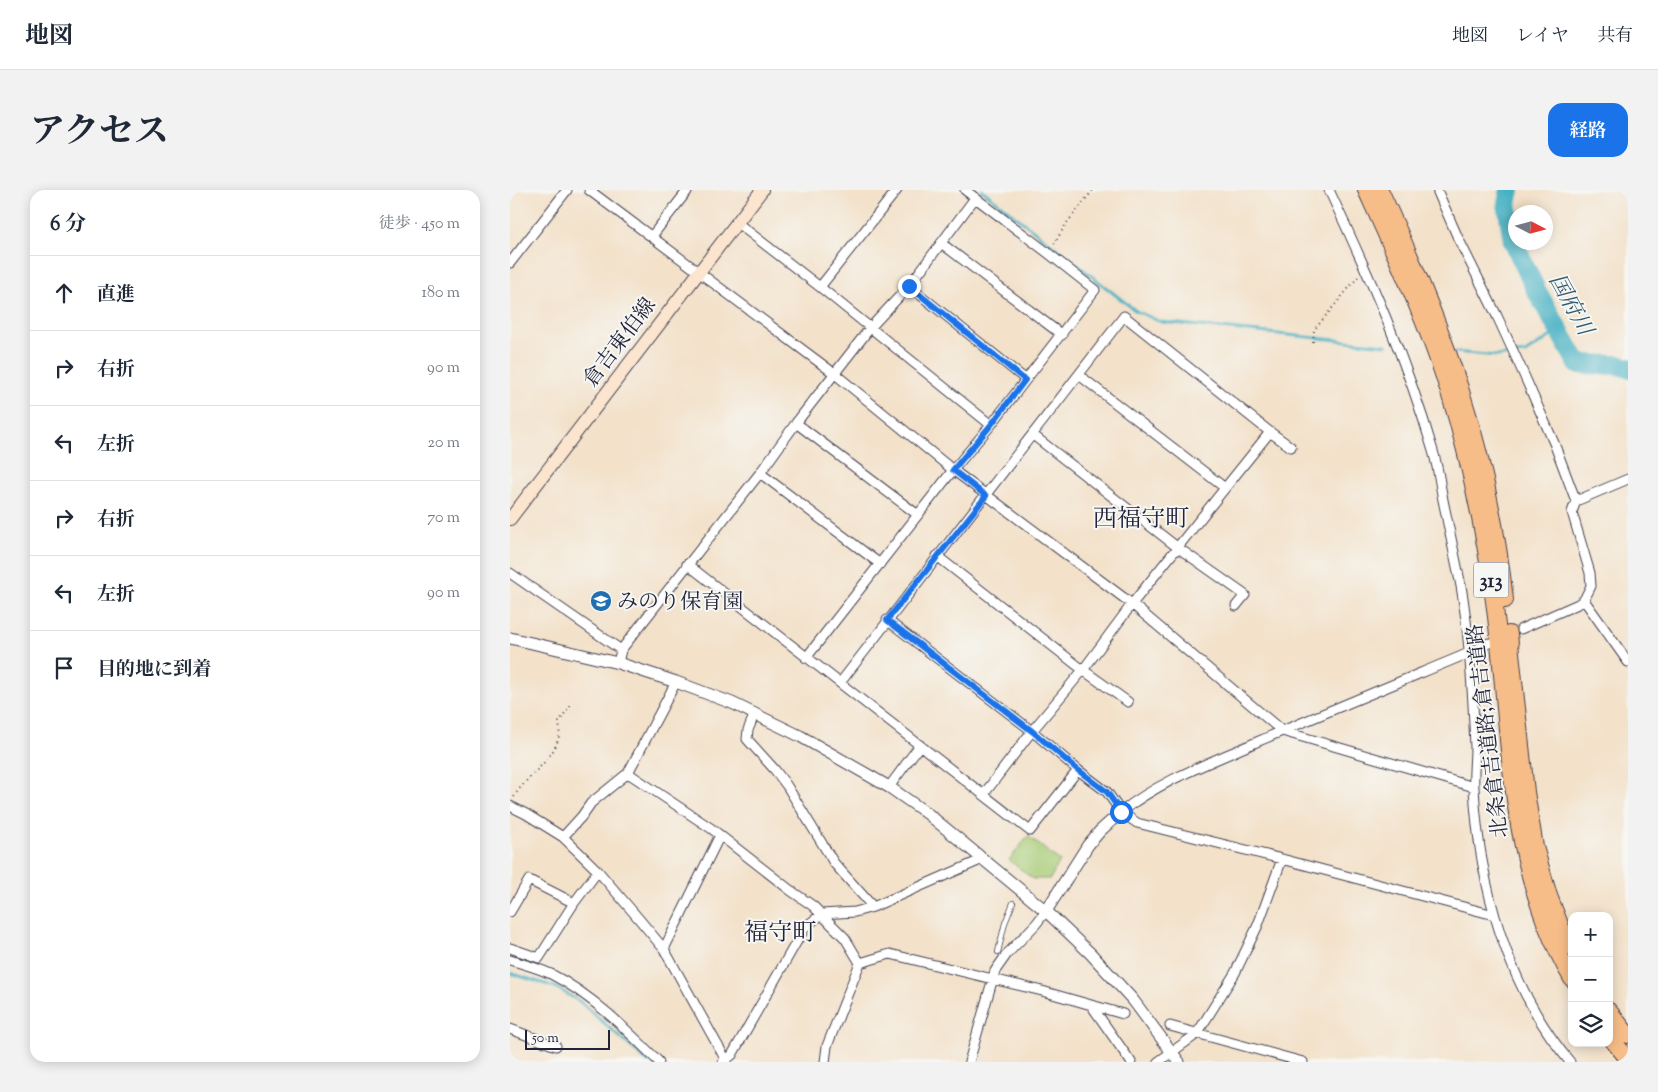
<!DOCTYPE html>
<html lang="ja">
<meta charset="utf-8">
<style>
:root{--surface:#fff;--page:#f2f2f3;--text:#1f2937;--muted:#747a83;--line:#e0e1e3;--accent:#1a73e8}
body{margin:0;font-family:"Sorts Mill Goudy","Noto Serif JP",serif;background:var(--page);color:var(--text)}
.controls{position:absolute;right:15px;bottom:15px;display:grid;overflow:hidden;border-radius:10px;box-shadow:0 2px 12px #0003}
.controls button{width:45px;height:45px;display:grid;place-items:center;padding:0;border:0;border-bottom:1px solid var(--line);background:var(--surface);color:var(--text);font:25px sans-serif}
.compass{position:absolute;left:998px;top:15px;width:45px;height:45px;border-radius:50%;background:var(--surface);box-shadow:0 2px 12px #0003;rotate:96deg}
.scale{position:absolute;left:15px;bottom:12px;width:85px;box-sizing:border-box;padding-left:5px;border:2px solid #22223b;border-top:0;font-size:14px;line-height:18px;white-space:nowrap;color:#22223b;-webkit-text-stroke:4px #f6f6f2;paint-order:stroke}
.stop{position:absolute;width:15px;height:15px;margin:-11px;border:4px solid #1a73e8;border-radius:50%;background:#fff}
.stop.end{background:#1a73e8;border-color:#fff;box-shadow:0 1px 5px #0008}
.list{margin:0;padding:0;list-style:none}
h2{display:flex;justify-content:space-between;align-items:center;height:65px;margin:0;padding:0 20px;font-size:21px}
h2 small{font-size:16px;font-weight:400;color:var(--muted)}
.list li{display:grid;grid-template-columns:32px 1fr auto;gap:15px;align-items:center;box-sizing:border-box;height:75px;padding:0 20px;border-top:1px solid var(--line)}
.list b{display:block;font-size:19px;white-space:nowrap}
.list em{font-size:16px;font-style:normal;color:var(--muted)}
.icon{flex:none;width:28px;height:28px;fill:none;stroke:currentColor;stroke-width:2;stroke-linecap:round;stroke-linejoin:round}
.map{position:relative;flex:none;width:1118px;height:872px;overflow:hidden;border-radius:15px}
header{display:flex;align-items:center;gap:30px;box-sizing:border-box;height:70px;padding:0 25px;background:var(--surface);border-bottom:1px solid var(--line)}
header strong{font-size:24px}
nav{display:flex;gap:28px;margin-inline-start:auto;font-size:18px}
.intro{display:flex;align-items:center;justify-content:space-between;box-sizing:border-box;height:120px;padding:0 30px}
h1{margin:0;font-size:35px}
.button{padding:12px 22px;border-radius:15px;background:var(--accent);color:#fff;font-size:18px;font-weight:700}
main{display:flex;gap:30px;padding:0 30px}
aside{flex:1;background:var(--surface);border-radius:15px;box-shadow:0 2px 12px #0003}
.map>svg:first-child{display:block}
.park{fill:#a7cb74;stroke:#647658}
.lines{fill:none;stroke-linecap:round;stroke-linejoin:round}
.stream{stroke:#44b0c2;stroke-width:3}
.river{stroke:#44b0c2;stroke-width:20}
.service-casing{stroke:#413f50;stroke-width:6}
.minor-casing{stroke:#413f50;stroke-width:11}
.tertiary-casing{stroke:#413f50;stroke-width:13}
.secondary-casing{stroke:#413f50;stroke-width:14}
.motorway-casing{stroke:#413f50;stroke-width:18}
.path{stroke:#413f50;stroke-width:2;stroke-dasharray:1 4;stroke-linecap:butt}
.service{stroke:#fff;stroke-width:4.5}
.minor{stroke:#fff;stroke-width:9}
.tertiary{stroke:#fff;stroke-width:11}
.secondary{stroke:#fce5cf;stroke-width:12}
.motorway{stroke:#f7bd88;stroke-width:16}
.route{stroke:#1a73e8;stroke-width:6}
.labels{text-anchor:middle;stroke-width:4;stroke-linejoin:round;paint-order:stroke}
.shield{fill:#f6f6f2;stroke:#626272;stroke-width:1}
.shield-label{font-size:20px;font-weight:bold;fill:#22223b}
.street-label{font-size:21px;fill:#22223b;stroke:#f6f6f2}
.poi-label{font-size:21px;fill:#22223b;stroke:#f6f6f2;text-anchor:start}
.water-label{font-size:22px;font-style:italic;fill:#305b71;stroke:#f6f6f2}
.quarter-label{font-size:24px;fill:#22223b;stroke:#f6f6f2}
</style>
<header>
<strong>地図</strong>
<nav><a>地図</a><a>レイヤ</a><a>共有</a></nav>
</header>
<div class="intro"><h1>アクセス</h1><a class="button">経路</a></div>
<main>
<aside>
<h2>6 分<small>徒歩 · 450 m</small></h2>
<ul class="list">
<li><svg class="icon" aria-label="ahead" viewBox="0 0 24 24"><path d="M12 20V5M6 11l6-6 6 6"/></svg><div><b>直進</b></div><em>180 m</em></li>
<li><svg class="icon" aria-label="right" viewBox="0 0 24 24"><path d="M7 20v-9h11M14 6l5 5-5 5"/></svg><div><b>右折</b></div><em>90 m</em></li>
<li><svg class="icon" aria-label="left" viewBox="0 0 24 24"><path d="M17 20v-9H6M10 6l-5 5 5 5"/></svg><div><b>左折</b></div><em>20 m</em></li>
<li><svg class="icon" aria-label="right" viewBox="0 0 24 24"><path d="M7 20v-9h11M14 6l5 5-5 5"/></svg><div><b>右折</b></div><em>70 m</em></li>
<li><svg class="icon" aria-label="left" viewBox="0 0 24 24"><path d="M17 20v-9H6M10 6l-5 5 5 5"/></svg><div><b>左折</b></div><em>90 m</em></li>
<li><svg class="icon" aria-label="arrive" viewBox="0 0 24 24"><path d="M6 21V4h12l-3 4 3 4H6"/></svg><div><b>目的地に到着</b></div></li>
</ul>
</aside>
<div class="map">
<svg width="1118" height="872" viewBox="0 0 1118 872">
<rect width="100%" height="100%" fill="#f6f6f2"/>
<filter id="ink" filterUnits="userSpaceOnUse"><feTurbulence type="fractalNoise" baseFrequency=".02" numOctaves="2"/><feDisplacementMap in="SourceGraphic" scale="10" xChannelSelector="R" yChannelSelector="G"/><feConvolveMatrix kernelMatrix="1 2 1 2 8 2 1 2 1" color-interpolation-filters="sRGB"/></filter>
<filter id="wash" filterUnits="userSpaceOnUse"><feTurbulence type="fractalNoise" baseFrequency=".0096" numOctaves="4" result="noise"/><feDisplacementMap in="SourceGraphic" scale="20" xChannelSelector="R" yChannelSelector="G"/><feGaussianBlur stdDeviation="1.12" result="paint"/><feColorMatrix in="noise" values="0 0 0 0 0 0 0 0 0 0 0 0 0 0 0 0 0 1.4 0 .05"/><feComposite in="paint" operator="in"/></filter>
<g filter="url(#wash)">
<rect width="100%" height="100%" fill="#f3e1c9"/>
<path class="park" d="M518,646L550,671L540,689H523L499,670Z"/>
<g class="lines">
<path class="stream" d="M472,0L626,121L651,132L876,155
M945,162L987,166L1015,163L1049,141
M0,783L45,797L69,811L138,872"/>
<path class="river" d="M1000,0L997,13L1003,51L1026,100L1068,174L1108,175L1118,178"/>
</g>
</g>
<g filter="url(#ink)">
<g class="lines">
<g class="service-casing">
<path id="service" d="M488,762L495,733L503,713"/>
</g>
<g class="minor-casing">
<path id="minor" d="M79,0L325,184L443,280L622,414L772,541L964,597
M819,0C859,85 897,171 923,261C928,277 930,294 933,310C939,339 945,368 951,396C960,447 963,505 965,557C965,571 963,585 964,598C969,695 997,797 1060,872
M927,0L948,48L987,126L1010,176L1044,253L1066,311L1062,322L1080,383L1081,396L1074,410L1068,414L1011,439
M226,32L310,97L481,235
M142,46L178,0
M431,53L552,145
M0,73L57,0
M399,96L515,189
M310,97L387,0
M569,185L715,298
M286,233L408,325
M523,245L667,357L735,405L726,416
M250,283L370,374
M1066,311L1118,289
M427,366L573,480L618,512
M177,374L520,641L568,580
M0,383L111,460
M1074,410L1118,472
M377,430L522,541L568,580L597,602L611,622L627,633L772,669L984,725
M296,468L443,280L481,235L585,100L538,63L455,0
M108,473L111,460L250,283L286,233L360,138L399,96L465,8
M330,493L614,126L760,242L781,257
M245,523L238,540L237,549L265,580L277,596L324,673L363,717
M118,583L166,492
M379,597L410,555
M474,604L522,541L573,480L622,414L760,242
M0,616L16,624L53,647L88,681L129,729L154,759L217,872
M611,622C650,591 697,574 742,554C814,523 887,493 959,463L979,453
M53,647L72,626L81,613L118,583L202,639L280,700L303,716L335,748L350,773L317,856L315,872
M0,722L19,690L64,713
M0,758L29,768L64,713L88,681
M154,759L210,645
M0,770C13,774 28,778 41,784C82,805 116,839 149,872
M350,773L380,764L532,801L613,824
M581,815L621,872
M660,836L793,872
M0,839L46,856
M213,872L222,865L295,737L312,724L345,722L363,717L473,669
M459,872L485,781L497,764L526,734L536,721
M648,872L684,846L690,839L725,783L748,735L772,669"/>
</g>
<g class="tertiary-casing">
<path id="tertiary" d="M0,448L108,473L166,492L222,513L290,546L379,597L418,624L536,721L581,764L623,810L669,872
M536,721L578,655L590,641L611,622"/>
</g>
<g class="secondary-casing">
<path id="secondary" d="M0,329L252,0"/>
</g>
<g class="motorway-casing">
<path id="motorway" d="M856,0C886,66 917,133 939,202C959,268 973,336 983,404C1002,534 993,671 1062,789
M870,0C900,64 928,130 950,198C972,266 987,338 995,410
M999,444L1016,602L1025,657L1039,706L1051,737L1062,758
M1099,821L1118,845
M1099,846L1118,869"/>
</g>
<path class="path" d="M544,54L556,34L583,0
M803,152L804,140L848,87
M4,607C18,582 55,565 49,532L61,514"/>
<use href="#service" class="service"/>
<use href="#minor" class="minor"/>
<use href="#tertiary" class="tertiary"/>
<use href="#secondary" class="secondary"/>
<use href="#motorway" class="motorway"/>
</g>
</g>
<g class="lines" filter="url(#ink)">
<path class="route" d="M399,96L515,190L481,235L443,280L476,306L377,430L522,541L568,580L597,602L611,622"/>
</g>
<defs>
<g id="school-disc" transform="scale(1.125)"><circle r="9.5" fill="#1f6fb2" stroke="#f6f6f2"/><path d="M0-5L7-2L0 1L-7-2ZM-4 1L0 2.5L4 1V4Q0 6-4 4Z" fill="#fff"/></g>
</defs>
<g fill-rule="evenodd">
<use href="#school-disc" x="91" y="411"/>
</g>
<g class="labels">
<rect class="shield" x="963.5" y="372.5" width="35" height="35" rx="4"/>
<g class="shield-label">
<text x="981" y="397">313</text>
</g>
<g class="street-label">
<text transform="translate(109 152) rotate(-53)" y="7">倉吉東伯線</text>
<text transform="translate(977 541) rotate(-97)" y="7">北条倉吉道路;倉吉道路</text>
</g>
<g class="poi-label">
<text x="107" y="418">みのり保育園</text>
</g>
<g class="water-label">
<text transform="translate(1062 114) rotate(61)" y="8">国府川</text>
</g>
<g class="quarter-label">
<text x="631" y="336">西福守町</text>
<text x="270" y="750">福守町</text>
</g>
</g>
</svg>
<div class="controls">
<button>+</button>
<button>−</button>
<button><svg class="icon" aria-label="layers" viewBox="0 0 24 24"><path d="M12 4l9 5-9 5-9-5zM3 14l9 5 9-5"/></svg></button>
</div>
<svg class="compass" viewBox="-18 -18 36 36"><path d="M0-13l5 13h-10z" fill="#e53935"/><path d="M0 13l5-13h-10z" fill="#747a83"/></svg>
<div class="scale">50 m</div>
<div class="stop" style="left:611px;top:622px"></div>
<div class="stop end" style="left:399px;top:96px"></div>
</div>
</main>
